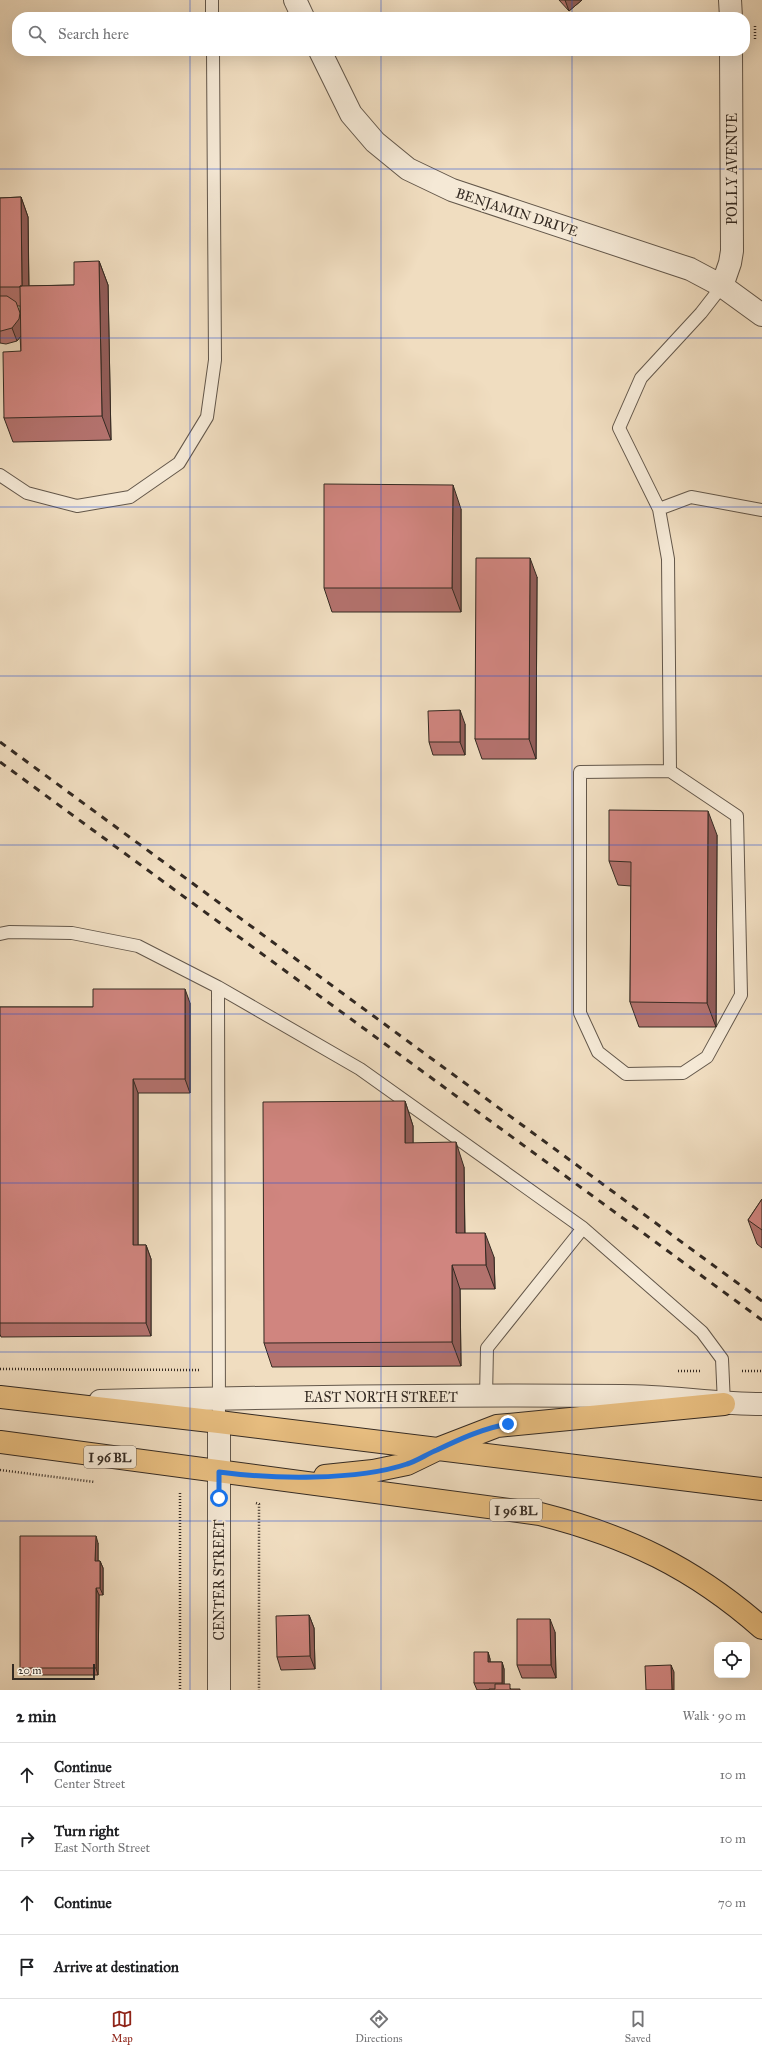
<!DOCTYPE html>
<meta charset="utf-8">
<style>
:root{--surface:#fff;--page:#f2f2f2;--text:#202124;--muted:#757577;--line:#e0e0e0;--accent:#8f2418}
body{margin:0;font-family:"IM FELL Great Primer",serif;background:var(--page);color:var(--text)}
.controls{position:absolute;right:12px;bottom:12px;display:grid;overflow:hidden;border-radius:8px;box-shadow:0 4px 16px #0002}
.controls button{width:36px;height:36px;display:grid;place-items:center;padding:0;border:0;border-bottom:1px solid var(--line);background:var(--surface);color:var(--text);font:20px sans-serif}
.scale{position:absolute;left:12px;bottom:10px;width:83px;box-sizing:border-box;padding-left:4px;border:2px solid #342a22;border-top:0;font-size:11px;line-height:14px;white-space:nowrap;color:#342a22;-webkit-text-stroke:3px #f5e9d6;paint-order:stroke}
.stop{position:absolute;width:12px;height:12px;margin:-9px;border:3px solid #1a73e8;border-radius:50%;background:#fff}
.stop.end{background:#1a73e8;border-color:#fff;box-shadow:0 1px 4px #0008}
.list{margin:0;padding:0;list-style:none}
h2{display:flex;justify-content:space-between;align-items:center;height:52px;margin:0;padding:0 16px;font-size:17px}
h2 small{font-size:13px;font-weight:400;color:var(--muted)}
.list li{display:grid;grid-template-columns:26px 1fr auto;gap:12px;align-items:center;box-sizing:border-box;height:64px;padding:0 16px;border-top:1px solid var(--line)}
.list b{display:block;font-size:15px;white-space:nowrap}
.list p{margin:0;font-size:13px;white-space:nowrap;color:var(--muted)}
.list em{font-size:13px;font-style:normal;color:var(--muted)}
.icon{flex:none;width:22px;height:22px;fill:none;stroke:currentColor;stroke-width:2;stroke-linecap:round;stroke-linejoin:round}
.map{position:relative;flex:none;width:762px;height:1690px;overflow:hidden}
.search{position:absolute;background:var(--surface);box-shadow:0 4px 16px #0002;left:12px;right:12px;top:12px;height:44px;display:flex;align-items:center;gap:10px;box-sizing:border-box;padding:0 14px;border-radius:16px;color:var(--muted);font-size:15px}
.sheet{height:308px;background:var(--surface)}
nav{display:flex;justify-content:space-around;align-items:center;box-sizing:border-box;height:56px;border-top:1px solid var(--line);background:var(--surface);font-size:11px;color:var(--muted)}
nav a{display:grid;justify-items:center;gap:2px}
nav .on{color:var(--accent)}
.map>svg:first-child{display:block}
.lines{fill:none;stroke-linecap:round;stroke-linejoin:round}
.lane-casing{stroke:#63574a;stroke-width:14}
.street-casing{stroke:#63574a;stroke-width:24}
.primary-casing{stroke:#342a22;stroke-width:24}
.path{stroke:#342a22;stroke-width:2.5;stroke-dasharray:1 2;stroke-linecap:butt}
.lane{stroke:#f5e9d6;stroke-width:12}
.street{stroke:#f5e9d6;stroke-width:22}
.primary{stroke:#e8be80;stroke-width:22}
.rail{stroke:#342a22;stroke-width:3;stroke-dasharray:7 7;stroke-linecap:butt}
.wall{fill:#b3726d;stroke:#342a22;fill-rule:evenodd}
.shaded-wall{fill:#925d59;stroke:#342a22}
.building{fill:#d0857f;stroke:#342a22}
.route{stroke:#1a73e8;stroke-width:5}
.grid{fill:none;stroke:#1d4ed8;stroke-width:1;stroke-opacity:0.55}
.labels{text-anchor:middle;stroke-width:3.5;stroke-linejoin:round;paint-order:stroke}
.shield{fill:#f5e9d6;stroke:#6e6358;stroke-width:1}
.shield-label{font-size:13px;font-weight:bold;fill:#342a22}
.street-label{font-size:14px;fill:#342a22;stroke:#f5e9d6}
</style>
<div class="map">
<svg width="762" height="1690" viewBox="0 0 762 1690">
<rect width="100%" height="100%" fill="#f0ddc0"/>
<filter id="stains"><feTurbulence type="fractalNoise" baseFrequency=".005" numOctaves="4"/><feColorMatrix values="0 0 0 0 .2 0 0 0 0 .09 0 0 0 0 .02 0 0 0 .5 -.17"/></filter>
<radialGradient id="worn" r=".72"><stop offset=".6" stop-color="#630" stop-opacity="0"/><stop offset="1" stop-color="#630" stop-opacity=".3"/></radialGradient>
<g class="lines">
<g class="lane-casing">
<path id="lane" d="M212,0V17
M0,475L27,493L77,506L130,497L179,463L207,417L215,360L213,51
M659,509L691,497L762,510
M670,771L580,772V1013L598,1052L626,1074L683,1073L707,1057L741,995L737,816L670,771L668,559L659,509L619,428L641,378L701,313L722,286
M0,934L9,932L72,933L138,946L218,987L360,1069L583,1228L702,1332L722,1359L724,1404
M218,987L219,1422
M486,1397L487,1348L583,1228"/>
</g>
<g class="street-casing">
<path id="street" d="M295,0L303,17
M730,0L731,17
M320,51L351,114L375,142L408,169L452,190L690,269L722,286L762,315
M722,286L730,263L732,251L731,51
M100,1401C274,1397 448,1394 622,1396C669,1396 715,1404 762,1404
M219,1690V1422"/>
</g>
<g class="primary-casing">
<path id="primary" d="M0,1397L219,1422L762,1489
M0,1442L540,1514C627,1536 694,1568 762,1628
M325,1476L373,1471L407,1464L440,1448L497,1426L724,1404"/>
</g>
<path class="path" d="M755,26V41
M0,1369L199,1370
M678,1371H701
M742,1371H762
M0,1470L95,1482
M180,1493V1690
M256,1503L259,1504V1690"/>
<use href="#lane" class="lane"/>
<use href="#street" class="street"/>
<use href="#primary" class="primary"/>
<path class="rail" d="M0,742L762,1301
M0,762L762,1320"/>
</g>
<path class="wall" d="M559,0H582L569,11Z
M21,197L28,217L29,286L74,285L99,261L108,285L111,440L13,442L4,418L21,351L20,337L17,341L6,344L0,343V198ZM17,306H20V313Z
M461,509V612H332L324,588Z
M537,577L536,759H482L475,739Z
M465,724V755H433L429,742Z
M717,835L716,1027H639L630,1002L631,886L618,885L609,861Z
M190,1003V1093H138V1245H146L151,1259V1336L1,1337L0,1334V1007H93Z
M405,1101L413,1126V1143L464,1167L465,1233L494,1257L495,1289H460L461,1366L272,1367L264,1343Z
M762,1199V1248L757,1244L748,1220Z
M98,1543V1561H100L103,1568V1595H99L98,1675H23L20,1668Z
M309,1615L314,1628L315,1669L281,1670L277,1657Z
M555,1632L556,1678H522L517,1665Z
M488,1652L490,1659V1662H502L504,1669V1684L511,1689L477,1690L474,1683Z"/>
<path class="shaded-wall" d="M565,0H582L569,11Z
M21,197L28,217L29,306L22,287Z
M99,261L108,285L111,440L102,416Z
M20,313L25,326L24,332L17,341L12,328Z
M453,485L461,509V612L452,588Z
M530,558L537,577L536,759L529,739Z
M460,710L465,724V755L460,742Z
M708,811L717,835L716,1027L707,1003Z
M185,989L190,1003V1093L185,1079Z
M133,1079L138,1093V1259L133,1245Z
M405,1101L413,1126V1167L405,1143Z
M456,1142L464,1167L465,1257L456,1233Z
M485,1233L494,1257L495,1289L486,1265Z
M146,1245L151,1259V1336L146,1323Z
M452,1265L460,1289L461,1366L452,1342Z
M96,1536L98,1543V1568L95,1561Z
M100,1561L103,1568V1595L100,1588Z
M96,1588L99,1595L98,1675L96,1668Z
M309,1615L314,1628L315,1669L310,1656Z
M550,1619L555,1632L556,1678L551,1665Z
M488,1652L490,1659V1669L488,1662Z
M502,1662L504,1669V1690L502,1683Z
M671,1665L674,1672V1690H672Z"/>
<path class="building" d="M21,197L22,286H20V287H0V198Z
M99,261L102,416L4,418L3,352L21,351L20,286L74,285V262Z
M0,296H7L16,302L20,313L19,319L12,328L1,331H0Z
M324,484L453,485L452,588H324Z
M476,558H530L529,739H475Z
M460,710V742H429L428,711Z
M609,810L708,811L707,1003L630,1002L631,862L609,861Z
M93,989H185V1079H133V1245H146V1323H0V1007H93Z
M405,1101V1143L456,1142V1233H485L486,1265H452V1342L264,1343L263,1102Z
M762,1199V1230L748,1220Z
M20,1536H96L95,1561H100V1588H96V1668H20Z
M309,1615L310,1656L277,1657L276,1616Z
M517,1619H550L551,1665H517Z
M474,1652H488V1662H502V1683H474Z
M671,1665L672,1690H646L645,1666Z
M495,1684H510V1689H520V1690H489V1689H495Z"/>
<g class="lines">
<path class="route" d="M219,1498V1472C271,1479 357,1481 407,1464C417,1461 427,1454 437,1450C460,1439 484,1428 508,1424"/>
</g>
<path class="grid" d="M190,0V17M381,0V17M572,0V17M190,51V1690M381,51V1690M572,51V1690M0,169H762M0,338H762M0,507H762M0,676H762M0,845H762M0,1014H762M0,1183H762M0,1352H762M0,1521H762"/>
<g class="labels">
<g class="shield">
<rect x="84" y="1446" width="52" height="22" rx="3"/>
<rect x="490" y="1499" width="52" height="22" rx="3"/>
</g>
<g class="shield-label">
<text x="110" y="1462">I 96 BL</text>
<text x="516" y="1515">I 96 BL</text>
</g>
<g class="street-label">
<text transform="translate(732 169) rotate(-90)" y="5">POLLY AVENUE</text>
<text transform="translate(517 212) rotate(18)" y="5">BENJAMIN DRIVE</text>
<text x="381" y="1402">EAST NORTH STREET</text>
<text transform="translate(219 1580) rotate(-90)" y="5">CENTER STREET</text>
</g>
</g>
<rect width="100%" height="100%" filter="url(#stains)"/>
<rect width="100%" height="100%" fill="url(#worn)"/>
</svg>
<div class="controls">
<button><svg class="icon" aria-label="locate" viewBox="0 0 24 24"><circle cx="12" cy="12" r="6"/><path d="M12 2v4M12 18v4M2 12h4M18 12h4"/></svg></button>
</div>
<div class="scale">20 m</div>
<div class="stop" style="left:219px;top:1498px"></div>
<div class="stop end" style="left:508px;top:1424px"></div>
<div class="search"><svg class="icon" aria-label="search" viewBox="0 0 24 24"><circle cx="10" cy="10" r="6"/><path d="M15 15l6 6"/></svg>Search here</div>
</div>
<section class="sheet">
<h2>2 min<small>Walk · 90 m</small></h2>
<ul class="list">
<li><svg class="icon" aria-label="ahead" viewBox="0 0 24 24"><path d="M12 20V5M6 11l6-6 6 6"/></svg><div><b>Continue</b><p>Center Street</p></div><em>10 m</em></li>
<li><svg class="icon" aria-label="right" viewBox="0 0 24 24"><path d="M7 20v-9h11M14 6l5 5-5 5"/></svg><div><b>Turn right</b><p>East North Street</p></div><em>10 m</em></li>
<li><svg class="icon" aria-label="ahead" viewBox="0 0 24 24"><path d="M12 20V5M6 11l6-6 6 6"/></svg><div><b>Continue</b></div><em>70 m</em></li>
<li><svg class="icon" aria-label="arrive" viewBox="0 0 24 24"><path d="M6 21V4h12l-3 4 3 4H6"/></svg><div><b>Arrive at destination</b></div></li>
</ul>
</section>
<nav>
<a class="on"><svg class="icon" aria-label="map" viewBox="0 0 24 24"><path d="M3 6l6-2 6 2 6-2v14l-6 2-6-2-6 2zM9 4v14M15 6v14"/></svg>Map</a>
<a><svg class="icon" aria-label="directions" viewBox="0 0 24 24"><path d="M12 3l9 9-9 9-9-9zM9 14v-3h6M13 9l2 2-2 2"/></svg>Directions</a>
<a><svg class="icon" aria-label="saved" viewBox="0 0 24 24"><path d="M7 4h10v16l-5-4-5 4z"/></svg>Saved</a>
</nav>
